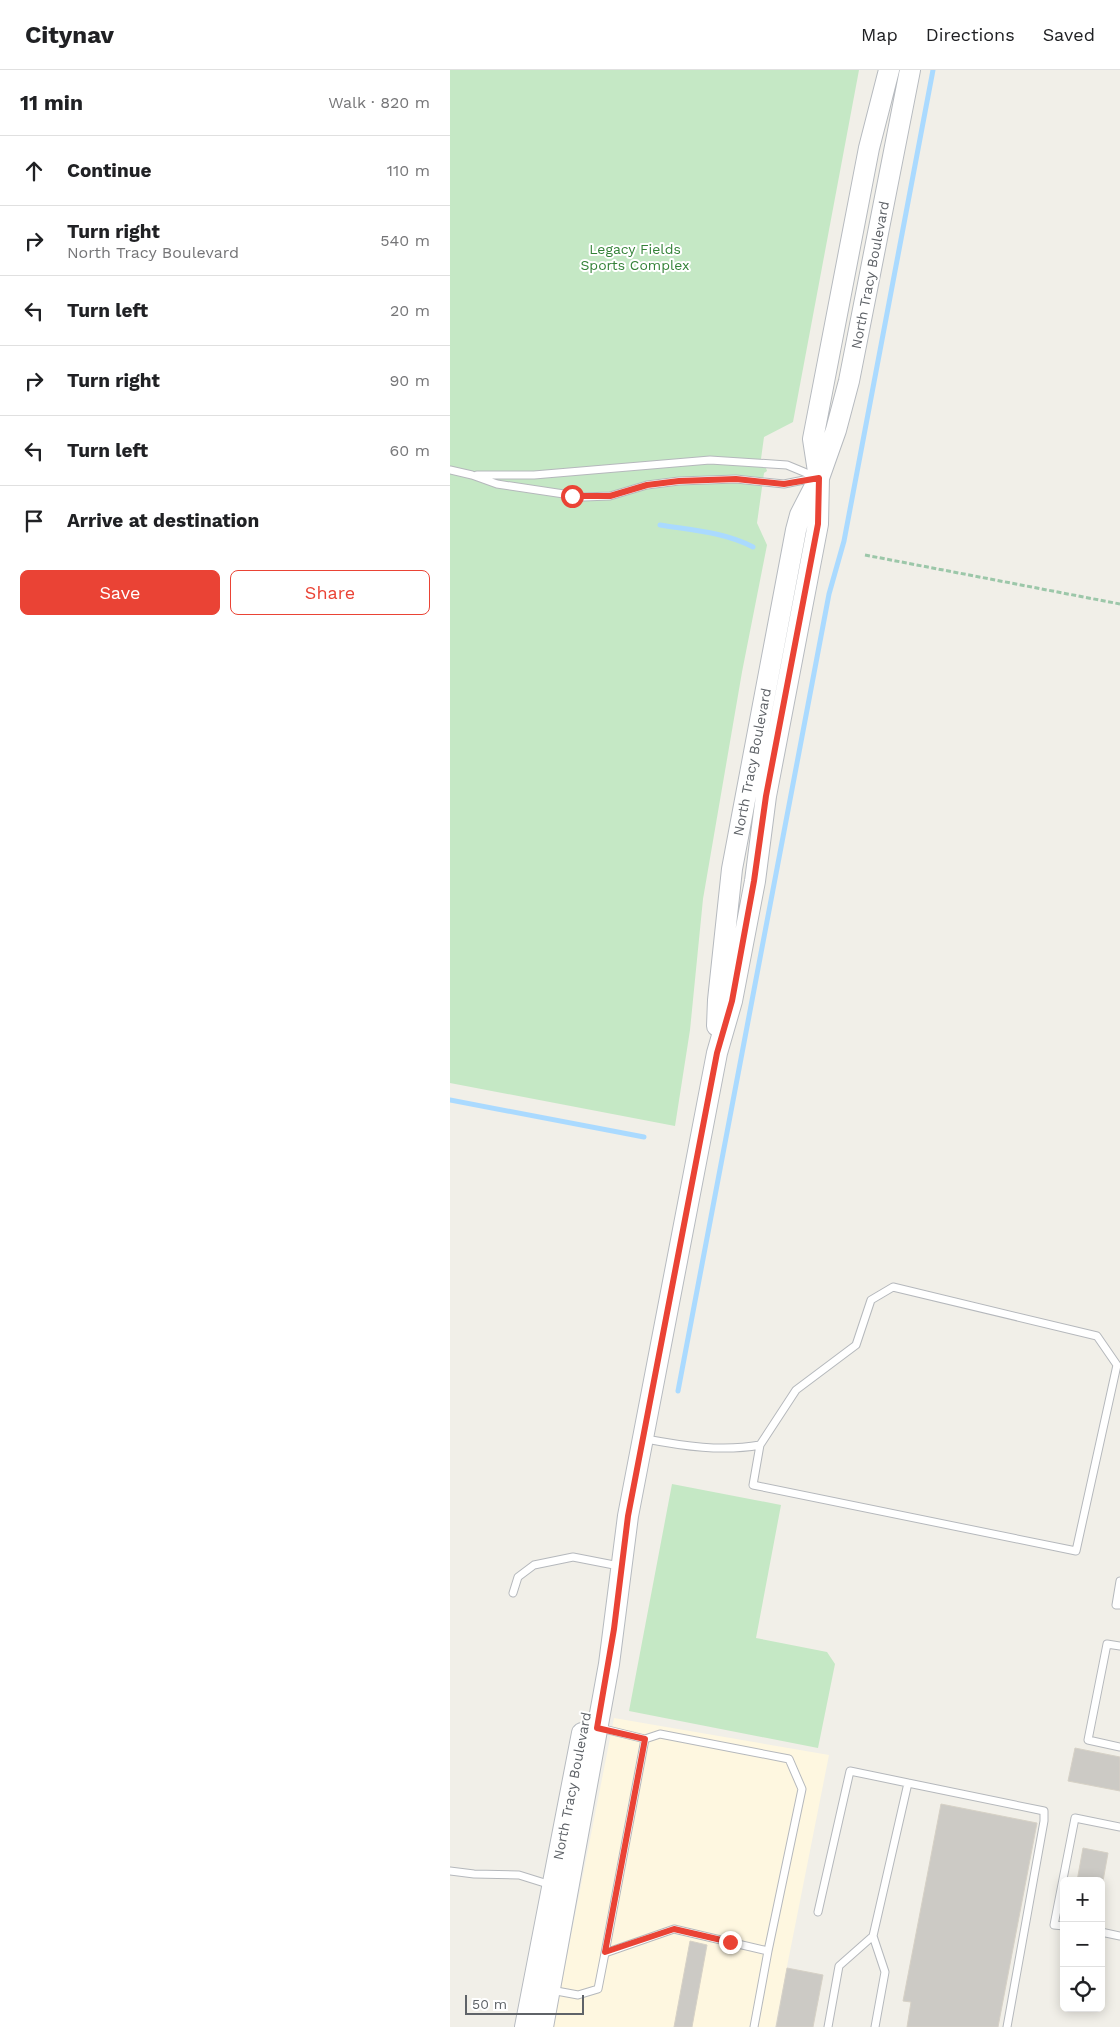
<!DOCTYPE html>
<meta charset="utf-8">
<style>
:root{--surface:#fff;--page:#f2f2f2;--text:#202124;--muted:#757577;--line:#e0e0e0;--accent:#ea4335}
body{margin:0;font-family:"Work Sans",sans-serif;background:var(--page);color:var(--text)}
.controls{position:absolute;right:15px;bottom:15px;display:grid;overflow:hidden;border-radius:8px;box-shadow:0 2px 12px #0003}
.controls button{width:45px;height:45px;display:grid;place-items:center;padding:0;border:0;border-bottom:1px solid var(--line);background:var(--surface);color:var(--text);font:25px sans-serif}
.scale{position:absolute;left:15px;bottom:12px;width:119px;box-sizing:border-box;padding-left:5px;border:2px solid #5f6368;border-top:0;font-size:14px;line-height:18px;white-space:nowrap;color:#5f6368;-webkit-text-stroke:4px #fff;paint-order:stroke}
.stop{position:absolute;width:15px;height:15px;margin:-11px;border:4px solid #ea4335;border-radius:50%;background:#fff}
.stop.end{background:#ea4335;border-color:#fff;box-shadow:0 1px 5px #0008}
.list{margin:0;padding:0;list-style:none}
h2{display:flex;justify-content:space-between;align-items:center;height:65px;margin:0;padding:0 20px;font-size:21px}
h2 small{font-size:16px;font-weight:400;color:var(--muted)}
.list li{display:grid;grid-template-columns:32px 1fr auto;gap:15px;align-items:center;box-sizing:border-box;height:70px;padding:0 20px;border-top:1px solid var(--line)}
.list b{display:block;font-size:19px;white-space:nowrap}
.list p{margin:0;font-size:16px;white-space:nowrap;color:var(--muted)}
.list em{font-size:16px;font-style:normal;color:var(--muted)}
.actions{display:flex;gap:10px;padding:15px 20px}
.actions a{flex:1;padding:11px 0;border:1px solid var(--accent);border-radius:8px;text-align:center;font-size:18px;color:var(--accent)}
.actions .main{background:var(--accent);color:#fff}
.icon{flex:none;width:28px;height:28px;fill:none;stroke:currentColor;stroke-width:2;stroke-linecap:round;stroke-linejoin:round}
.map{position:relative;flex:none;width:670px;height:1957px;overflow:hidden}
header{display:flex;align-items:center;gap:30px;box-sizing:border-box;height:70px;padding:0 25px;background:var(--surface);border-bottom:1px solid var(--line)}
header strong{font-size:24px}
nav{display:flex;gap:28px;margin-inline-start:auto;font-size:18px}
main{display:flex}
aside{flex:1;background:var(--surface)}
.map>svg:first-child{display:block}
.commercial{fill:#fef7e0}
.green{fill:#c5e8c5}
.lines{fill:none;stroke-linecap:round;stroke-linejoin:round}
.stream{stroke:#aadaff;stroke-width:5}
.building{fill:#cccac5;stroke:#d6d1c6}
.lane-casing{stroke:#b5b8bc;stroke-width:9}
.secondary-casing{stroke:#b6babf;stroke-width:22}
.path{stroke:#9cc7a9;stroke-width:3;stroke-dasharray:5 2.5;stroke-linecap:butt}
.lane{stroke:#fff;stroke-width:7}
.secondary{stroke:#fff;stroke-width:20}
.route{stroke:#ea4335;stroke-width:6}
.labels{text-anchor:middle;stroke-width:4;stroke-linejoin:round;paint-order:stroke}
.park-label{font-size:14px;fill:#348238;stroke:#fff}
.street-label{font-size:14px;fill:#5f6368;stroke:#fff}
</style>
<header>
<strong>Citynav</strong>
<nav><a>Map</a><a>Directions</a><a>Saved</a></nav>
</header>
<main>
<aside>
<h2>11 min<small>Walk · 820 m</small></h2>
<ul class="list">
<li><svg class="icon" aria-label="ahead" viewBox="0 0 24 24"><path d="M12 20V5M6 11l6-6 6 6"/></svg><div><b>Continue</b></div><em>110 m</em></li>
<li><svg class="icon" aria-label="right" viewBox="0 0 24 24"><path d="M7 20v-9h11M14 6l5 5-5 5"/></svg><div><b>Turn right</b><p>North Tracy Boulevard</p></div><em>540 m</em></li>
<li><svg class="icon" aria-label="left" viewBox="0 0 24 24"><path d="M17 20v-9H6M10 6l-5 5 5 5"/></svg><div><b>Turn left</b></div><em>20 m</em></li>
<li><svg class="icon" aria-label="right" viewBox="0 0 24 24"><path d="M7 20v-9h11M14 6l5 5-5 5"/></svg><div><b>Turn right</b></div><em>90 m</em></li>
<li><svg class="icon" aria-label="left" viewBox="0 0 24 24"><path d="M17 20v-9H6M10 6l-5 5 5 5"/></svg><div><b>Turn left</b></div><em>60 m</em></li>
<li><svg class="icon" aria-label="arrive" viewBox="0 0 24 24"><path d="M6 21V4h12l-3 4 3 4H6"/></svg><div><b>Arrive at destination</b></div></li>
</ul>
<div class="actions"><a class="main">Save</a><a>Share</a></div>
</aside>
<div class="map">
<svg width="670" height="1957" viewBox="0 0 670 1957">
<rect width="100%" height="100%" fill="#f1efe8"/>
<path class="commercial" d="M164,1648L379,1685L325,1957H103Z"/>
<path class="green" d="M0,0H409L343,352L314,367L310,396L316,398L317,401L314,403L307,453L317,475L292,602L253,829L240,960L225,1056L0,1013Z
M222,1414L331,1435L306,1568L377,1582L385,1594L368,1678L179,1641Z"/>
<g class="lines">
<path class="stream" d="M210,455C241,460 275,462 303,477
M0,1030L194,1067
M228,1321L379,524L394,471L483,0"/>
</g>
<path class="building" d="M625,1678L670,1687V1721L618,1711Z
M491,1734L587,1753L548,1957H457L461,1932L453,1931Z
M633,1778L658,1783L653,1811H627Z
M240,1871L257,1875L242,1957H224Z
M337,1898L373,1905L363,1957H326Z"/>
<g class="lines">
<g class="lane-casing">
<path id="lane" d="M0,400L22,405L47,414L134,427L160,426L197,415L229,411L286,409L334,414L364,408
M27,405H84L260,390L337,395L366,407
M196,1369C233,1376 272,1382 310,1375L346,1320L406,1275L421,1230L443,1217L647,1266L667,1295L626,1481L303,1415L310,1375
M670,1511L666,1535H670
M63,1523L68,1507L84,1495L123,1487L164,1495
M670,1576L657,1574L638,1670L670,1677
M150,1658L195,1669L210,1664L339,1689L352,1719L318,1881L224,1859L155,1883L195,1669
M0,1801L24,1804L69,1805L101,1815
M368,1842L400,1701L458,1713
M614,1856L604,1855L625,1748L670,1757
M651,1862L670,1866
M423,1866L435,1902L425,1957
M101,1920L128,1925L148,1919L155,1883
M304,1957L318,1881
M378,1957L389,1896L423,1866L458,1713L594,1741V1751L557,1957"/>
</g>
<g class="secondary-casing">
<path id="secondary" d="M267,956L268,930L282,799L346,460L350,445L369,408L363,369L419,78L439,0
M75,1957L132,1663
M93,1957L159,1594L178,1446L267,983L282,931L305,811L316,726L368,454L369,408L386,360L399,311L460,0"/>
</g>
<path class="path" d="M415,485L670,534"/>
<use href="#lane" class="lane"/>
<use href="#secondary" class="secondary"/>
</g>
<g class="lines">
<path class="route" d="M122,426H160L197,415L229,411L286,409L334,414L369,408L368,454L316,726L304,811L282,931L267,983L178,1446L164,1559L147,1658L195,1669L155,1882L224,1859L280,1872"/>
</g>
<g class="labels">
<g class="park-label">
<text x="185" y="184">Legacy Fields<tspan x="185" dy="16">Sports Complex</tspan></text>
</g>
<g class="street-label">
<text transform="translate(420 205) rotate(-79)" y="5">North Tracy Boulevard</text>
<text transform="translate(302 692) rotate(-79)" y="5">North Tracy Boulevard</text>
<text transform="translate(122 1716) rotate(-79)" y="5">North Tracy Boulevard</text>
</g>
</g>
</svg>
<div class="controls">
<button>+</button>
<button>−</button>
<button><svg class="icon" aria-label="locate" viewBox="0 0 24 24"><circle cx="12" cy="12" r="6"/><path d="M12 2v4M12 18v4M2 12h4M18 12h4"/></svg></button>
</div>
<div class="scale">50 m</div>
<div class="stop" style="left:122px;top:426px"></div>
<div class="stop end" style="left:280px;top:1872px"></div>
</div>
</main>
